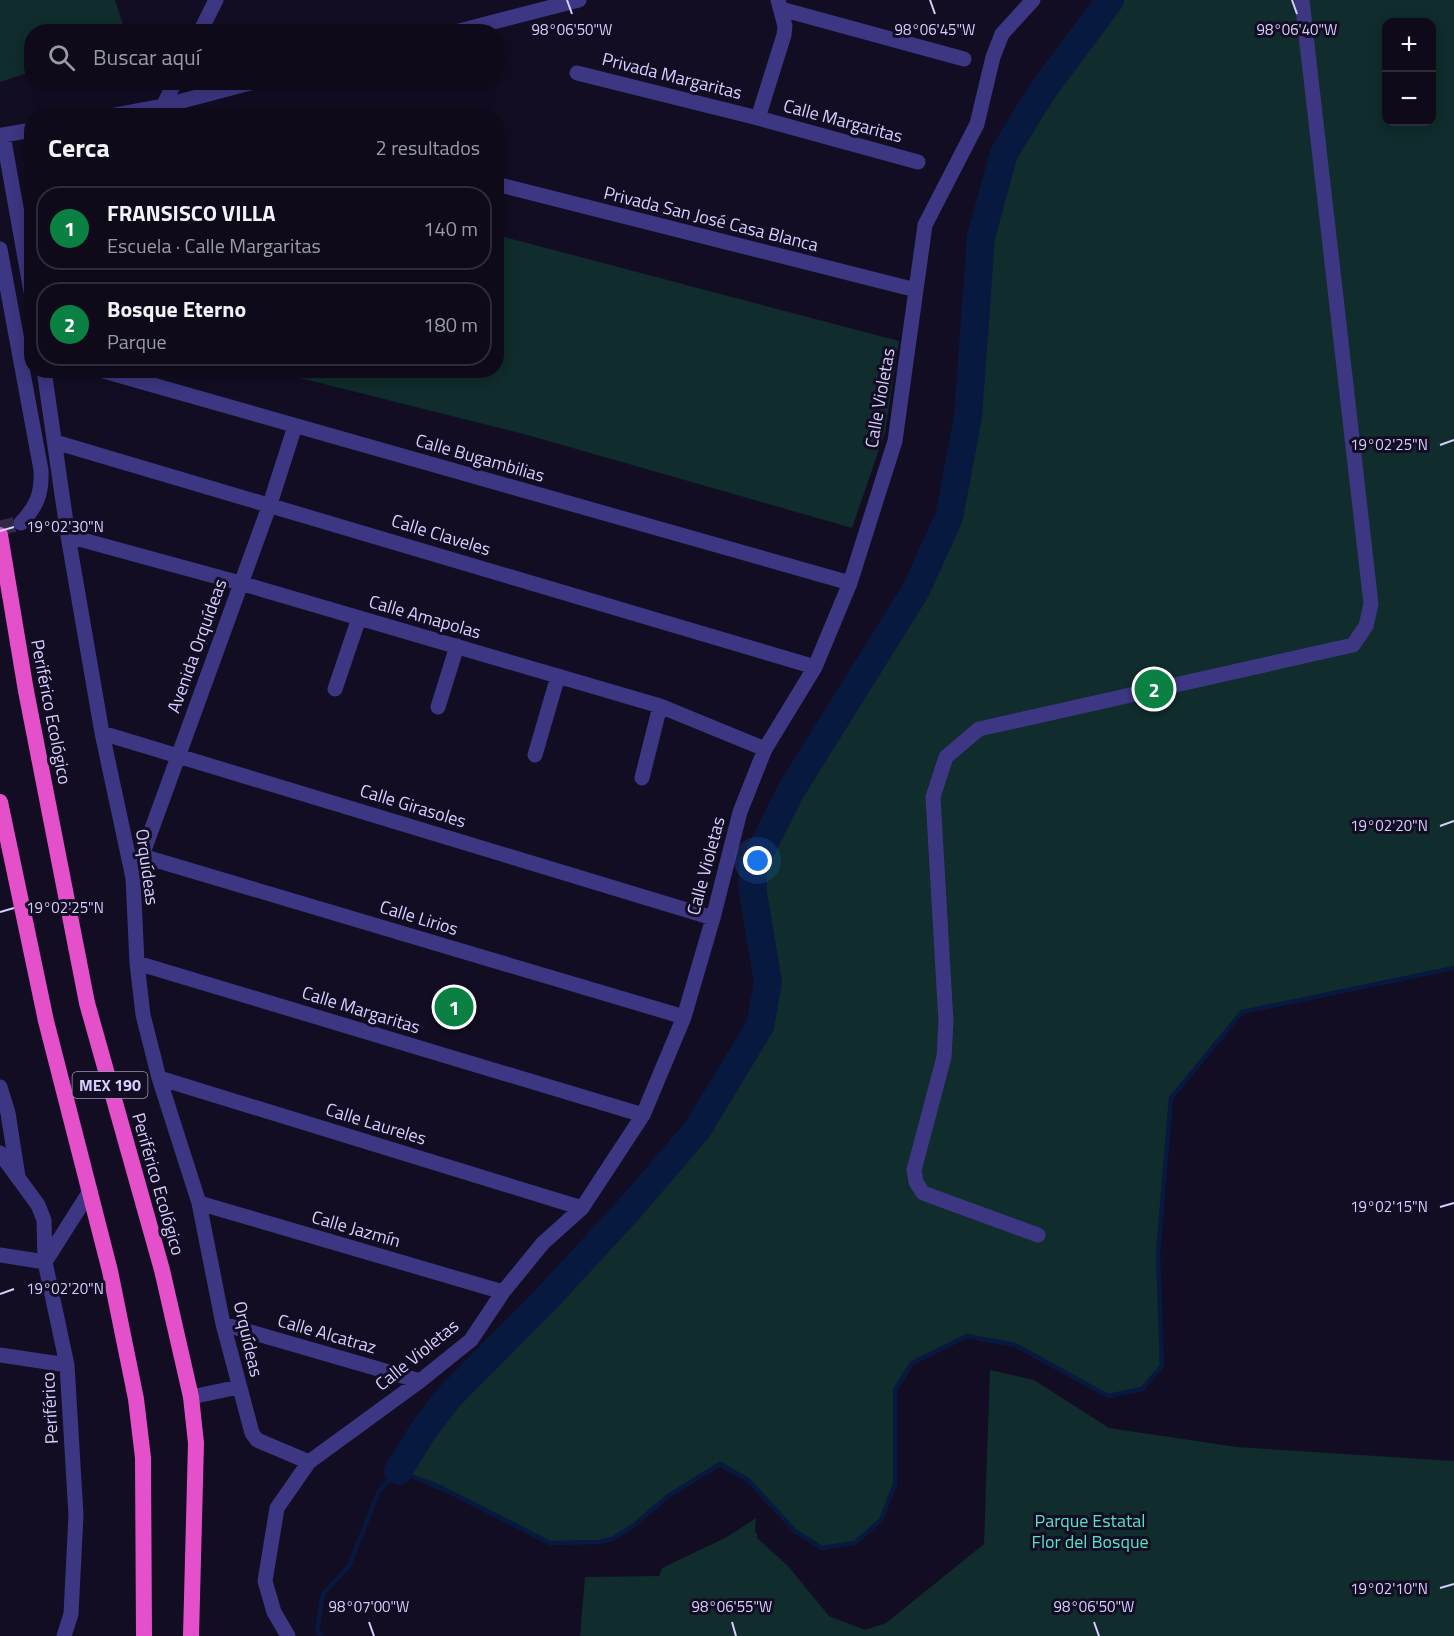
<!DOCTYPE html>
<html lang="es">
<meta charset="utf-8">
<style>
:root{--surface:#0e0a1a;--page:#1c1827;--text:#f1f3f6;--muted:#9b9aa2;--line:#2e2b39;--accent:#0b8043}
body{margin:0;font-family:"Titillium Web",sans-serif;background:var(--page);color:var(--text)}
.controls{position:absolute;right:18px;top:18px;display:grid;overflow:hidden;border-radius:12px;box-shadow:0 3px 15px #0003}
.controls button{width:54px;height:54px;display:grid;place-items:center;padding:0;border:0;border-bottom:2px solid var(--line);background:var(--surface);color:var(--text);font:30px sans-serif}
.you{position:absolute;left:758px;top:861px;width:21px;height:21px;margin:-15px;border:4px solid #fff;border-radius:50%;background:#1a73e8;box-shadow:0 0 0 9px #1a73e833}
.badge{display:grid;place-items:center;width:39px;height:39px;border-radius:50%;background:var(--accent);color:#fff;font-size:20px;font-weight:700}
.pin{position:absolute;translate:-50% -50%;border:3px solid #fff;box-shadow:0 2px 6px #0006}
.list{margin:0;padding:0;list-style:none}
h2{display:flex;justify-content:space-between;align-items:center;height:78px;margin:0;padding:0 24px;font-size:26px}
h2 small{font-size:20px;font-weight:400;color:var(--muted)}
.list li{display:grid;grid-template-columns:39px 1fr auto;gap:18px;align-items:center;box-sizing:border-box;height:84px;margin:0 12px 12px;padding:0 12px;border:2px solid var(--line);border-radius:24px}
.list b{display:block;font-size:22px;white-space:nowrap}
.list p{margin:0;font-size:20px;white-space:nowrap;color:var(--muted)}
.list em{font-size:20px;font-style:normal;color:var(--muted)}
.icon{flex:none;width:33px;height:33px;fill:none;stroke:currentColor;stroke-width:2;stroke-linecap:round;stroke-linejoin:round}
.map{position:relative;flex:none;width:1454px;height:1636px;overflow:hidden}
.search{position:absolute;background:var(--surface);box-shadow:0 3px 15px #0003;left:24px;top:24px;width:480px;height:66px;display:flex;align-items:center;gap:15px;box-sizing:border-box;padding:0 21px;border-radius:24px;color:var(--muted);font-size:22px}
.panel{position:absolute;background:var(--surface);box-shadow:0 3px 15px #0003;left:24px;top:108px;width:480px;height:270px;border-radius:24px}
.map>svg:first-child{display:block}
.green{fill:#102c2c;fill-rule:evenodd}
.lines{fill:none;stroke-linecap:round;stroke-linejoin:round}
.stream{stroke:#081940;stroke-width:4.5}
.river{stroke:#081940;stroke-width:28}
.minor-tunnel{stroke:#2f2a43;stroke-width:15;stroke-dasharray:15 8;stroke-linecap:butt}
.minor{stroke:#3d3682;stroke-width:15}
.trunk{stroke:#e44fca;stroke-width:16}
.ticks{fill:none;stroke:#d6ceff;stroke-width:2}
.labels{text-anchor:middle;stroke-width:6;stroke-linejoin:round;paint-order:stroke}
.shield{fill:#120d22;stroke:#9b94bd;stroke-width:1.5}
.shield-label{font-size:16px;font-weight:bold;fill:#d6ceff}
.street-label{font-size:18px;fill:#d6ceff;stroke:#120d22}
.park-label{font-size:18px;fill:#57e2c7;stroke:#120d22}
.ticks-label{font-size:15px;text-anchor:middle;fill:#d6ceff;stroke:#120d22;stroke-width:6;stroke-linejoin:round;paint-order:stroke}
</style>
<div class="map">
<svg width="1454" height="1636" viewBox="0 0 1454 1636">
<rect width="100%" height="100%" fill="#120d22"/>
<path class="green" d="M0,0H115L125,31L32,32L31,72L0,82Z
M1110,0H1454V968L1242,1012L1171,1098L1158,1254L1162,1366L1142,1389L1108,1396L1015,1345L967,1336L912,1363L895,1390V1484L881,1520L855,1543L822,1548L795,1531L748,1480L720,1464L667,1497L633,1526L612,1539L599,1542L550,1543L517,1525L398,1471L423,1431L449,1397L548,1297L631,1207L697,1130L760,1026L768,982L753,893V866L792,789L916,590L949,517L968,417L981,237L1004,153L1041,93ZM1386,22H1432V122H1386Z
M497,235L899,341L885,432L852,528L524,434L272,371L496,370Z
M990,1370L1034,1380L1109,1428L1237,1447L1454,1461V1636H580L585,1577L659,1576L662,1568L727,1537L756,1518L755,1531L758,1536L756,1537L788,1566L829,1616L865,1630L886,1623L984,1544Z"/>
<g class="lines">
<path class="stream" d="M321,1636L317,1630L323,1594L349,1566L379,1491L398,1471L438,1486L550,1543L599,1542L612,1539L633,1526L667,1497L720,1464L748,1480L795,1531L822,1548L855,1543L881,1520L895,1484V1390L912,1363L967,1336L1015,1345L1108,1396L1142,1389L1162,1366L1158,1254L1171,1098L1242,1012L1454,968"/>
<path class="river" d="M398,1471L423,1431L449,1397L548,1297L631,1207L697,1130L760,1026L768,982L753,893V866L792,789L916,590L949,517L968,417L981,237L1004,153L1041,93L1110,0"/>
<path class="minor-tunnel" d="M0,528L21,523"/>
<path class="minor" d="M781,9L964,59
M200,32L216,0
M455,32L579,0
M577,73L758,118L918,162
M160,112L175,82
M109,116L163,106L254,82
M758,118L784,35L785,26L778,0
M3,135L32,297
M0,138L3,135L32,130
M496,184L916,290
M0,249L41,470C42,494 37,506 21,523
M44,370L68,536L102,733L133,878L137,963L143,1015L159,1078L199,1203L223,1324L252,1433L257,1440L309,1462
M100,370L850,583
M55,442L815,667
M68,536L240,583L660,706L765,749
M335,689L359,618
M438,707L457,646
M102,733L713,918
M535,755L558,676
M642,778L660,706
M142,856L684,1017
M139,864L270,504L295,426
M137,963L643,1115
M159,1078L582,1208
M0,1087L8,1113L18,1177
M0,1153L38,1205L44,1220L45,1262L67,1365L76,1515L71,1614L64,1636
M199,1203L503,1292
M1038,1235L923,1193L916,1182L914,1170L944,1057L946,1022L933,797L946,757L979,729L1353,645L1366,626L1371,604L1302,0
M0,1255L45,1262
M45,1262L90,1191
M223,1324L420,1381
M0,1355L67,1365
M191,1397L239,1387
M288,1636L274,1612L265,1581L277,1508L309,1462L420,1381L471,1340L503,1292L543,1243L582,1208L643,1115L684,1017L713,918L740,812L765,749L815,667L850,583L895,441L925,225L977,124L993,57L1002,34L1033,0"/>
<path class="trunk" d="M0,535L26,691L87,1003L162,1270L191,1397L196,1443L191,1636
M0,802L46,1021L110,1271L136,1399L143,1458L144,1636"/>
</g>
<path class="ticks" d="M567,0L572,14M930,0L935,14M1292,0L1297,14M1440,445L1454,440M0,531L14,527M1440,826L1454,821M0,912L14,908M1440,1207L1454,1203M0,1294L14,1289M1440,1588L1454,1584M369,1622L374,1636M732,1622L736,1636M1094,1622L1099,1636"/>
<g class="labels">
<rect class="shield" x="72.5" y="1072" width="75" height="26" rx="4.5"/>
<g class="shield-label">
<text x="110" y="1091">MEX 190</text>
</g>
<g class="street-label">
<text transform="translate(672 76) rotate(14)" y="6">Privada Margaritas</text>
<text transform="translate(843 121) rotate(15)" y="6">Calle Margaritas</text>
<text transform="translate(711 219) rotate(14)" y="6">Privada San José Casa Blanca</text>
<text transform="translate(880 398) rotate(-80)" y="6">Calle Violetas</text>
<text transform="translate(480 458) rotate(16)" y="6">Calle Bugambilias</text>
<text transform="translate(441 535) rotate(17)" y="6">Calle Claveles</text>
<text transform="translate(425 617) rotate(16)" y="6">Calle Amapolas</text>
<text transform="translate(197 646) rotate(-70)" y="6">Avenida Orquídeas</text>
<text transform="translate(51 712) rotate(79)" y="6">Periférico Ecológico</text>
<text transform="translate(413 806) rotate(17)" y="6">Calle Girasoles</text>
<text transform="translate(706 866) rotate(-75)" y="6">Calle Violetas</text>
<text transform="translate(147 867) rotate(82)" y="6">Orquídeas</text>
<text transform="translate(419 918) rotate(17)" y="6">Calle Lirios</text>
<text transform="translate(361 1010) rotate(17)" y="6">Calle Margaritas</text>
<text transform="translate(376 1124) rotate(17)" y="6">Calle Laureles</text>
<text transform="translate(158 1184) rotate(74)" y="6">Periférico Ecológico</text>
<text transform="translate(356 1229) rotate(16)" y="6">Calle Jazmín</text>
<text transform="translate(327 1334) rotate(16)" y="6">Calle Alcatraz</text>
<text transform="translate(248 1339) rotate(77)" y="6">Orquídeas</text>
<text transform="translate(417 1355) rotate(-39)" y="6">Calle Violetas</text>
<text transform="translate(50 1408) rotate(-93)" y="6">Periférico</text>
</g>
<g class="park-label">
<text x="1090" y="1527">Parque Estatal<tspan x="1090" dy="21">Flor del Bosque</tspan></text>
</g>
</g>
<g class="ticks-label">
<text x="572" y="35">98°06'50"W</text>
<text x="935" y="35">98°06'45"W</text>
<text x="1297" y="35">98°06'40"W</text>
<text x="1389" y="450">19°02'25"N</text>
<text x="65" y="532">19°02'30"N</text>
<text x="1389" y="831">19°02'20"N</text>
<text x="65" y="913">19°02'25"N</text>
<text x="1389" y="1212">19°02'15"N</text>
<text x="65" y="1294">19°02'20"N</text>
<text x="1389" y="1594">19°02'10"N</text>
<text x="369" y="1612">98°07'00"W</text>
<text x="732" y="1612">98°06'55"W</text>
<text x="1094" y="1612">98°06'50"W</text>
</g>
</svg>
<div class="controls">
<button>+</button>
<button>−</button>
</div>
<div class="you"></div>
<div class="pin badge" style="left:454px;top:1007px">1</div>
<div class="pin badge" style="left:1154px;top:689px">2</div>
<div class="search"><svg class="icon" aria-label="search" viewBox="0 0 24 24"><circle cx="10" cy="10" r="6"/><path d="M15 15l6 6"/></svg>Buscar aquí</div>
<section class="panel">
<h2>Cerca<small>2 resultados</small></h2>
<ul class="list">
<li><span class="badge">1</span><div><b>FRANSISCO VILLA</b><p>Escuela · Calle Margaritas</p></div><em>140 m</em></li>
<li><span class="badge">2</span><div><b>Bosque Eterno</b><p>Parque</p></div><em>180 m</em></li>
</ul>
</section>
</div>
